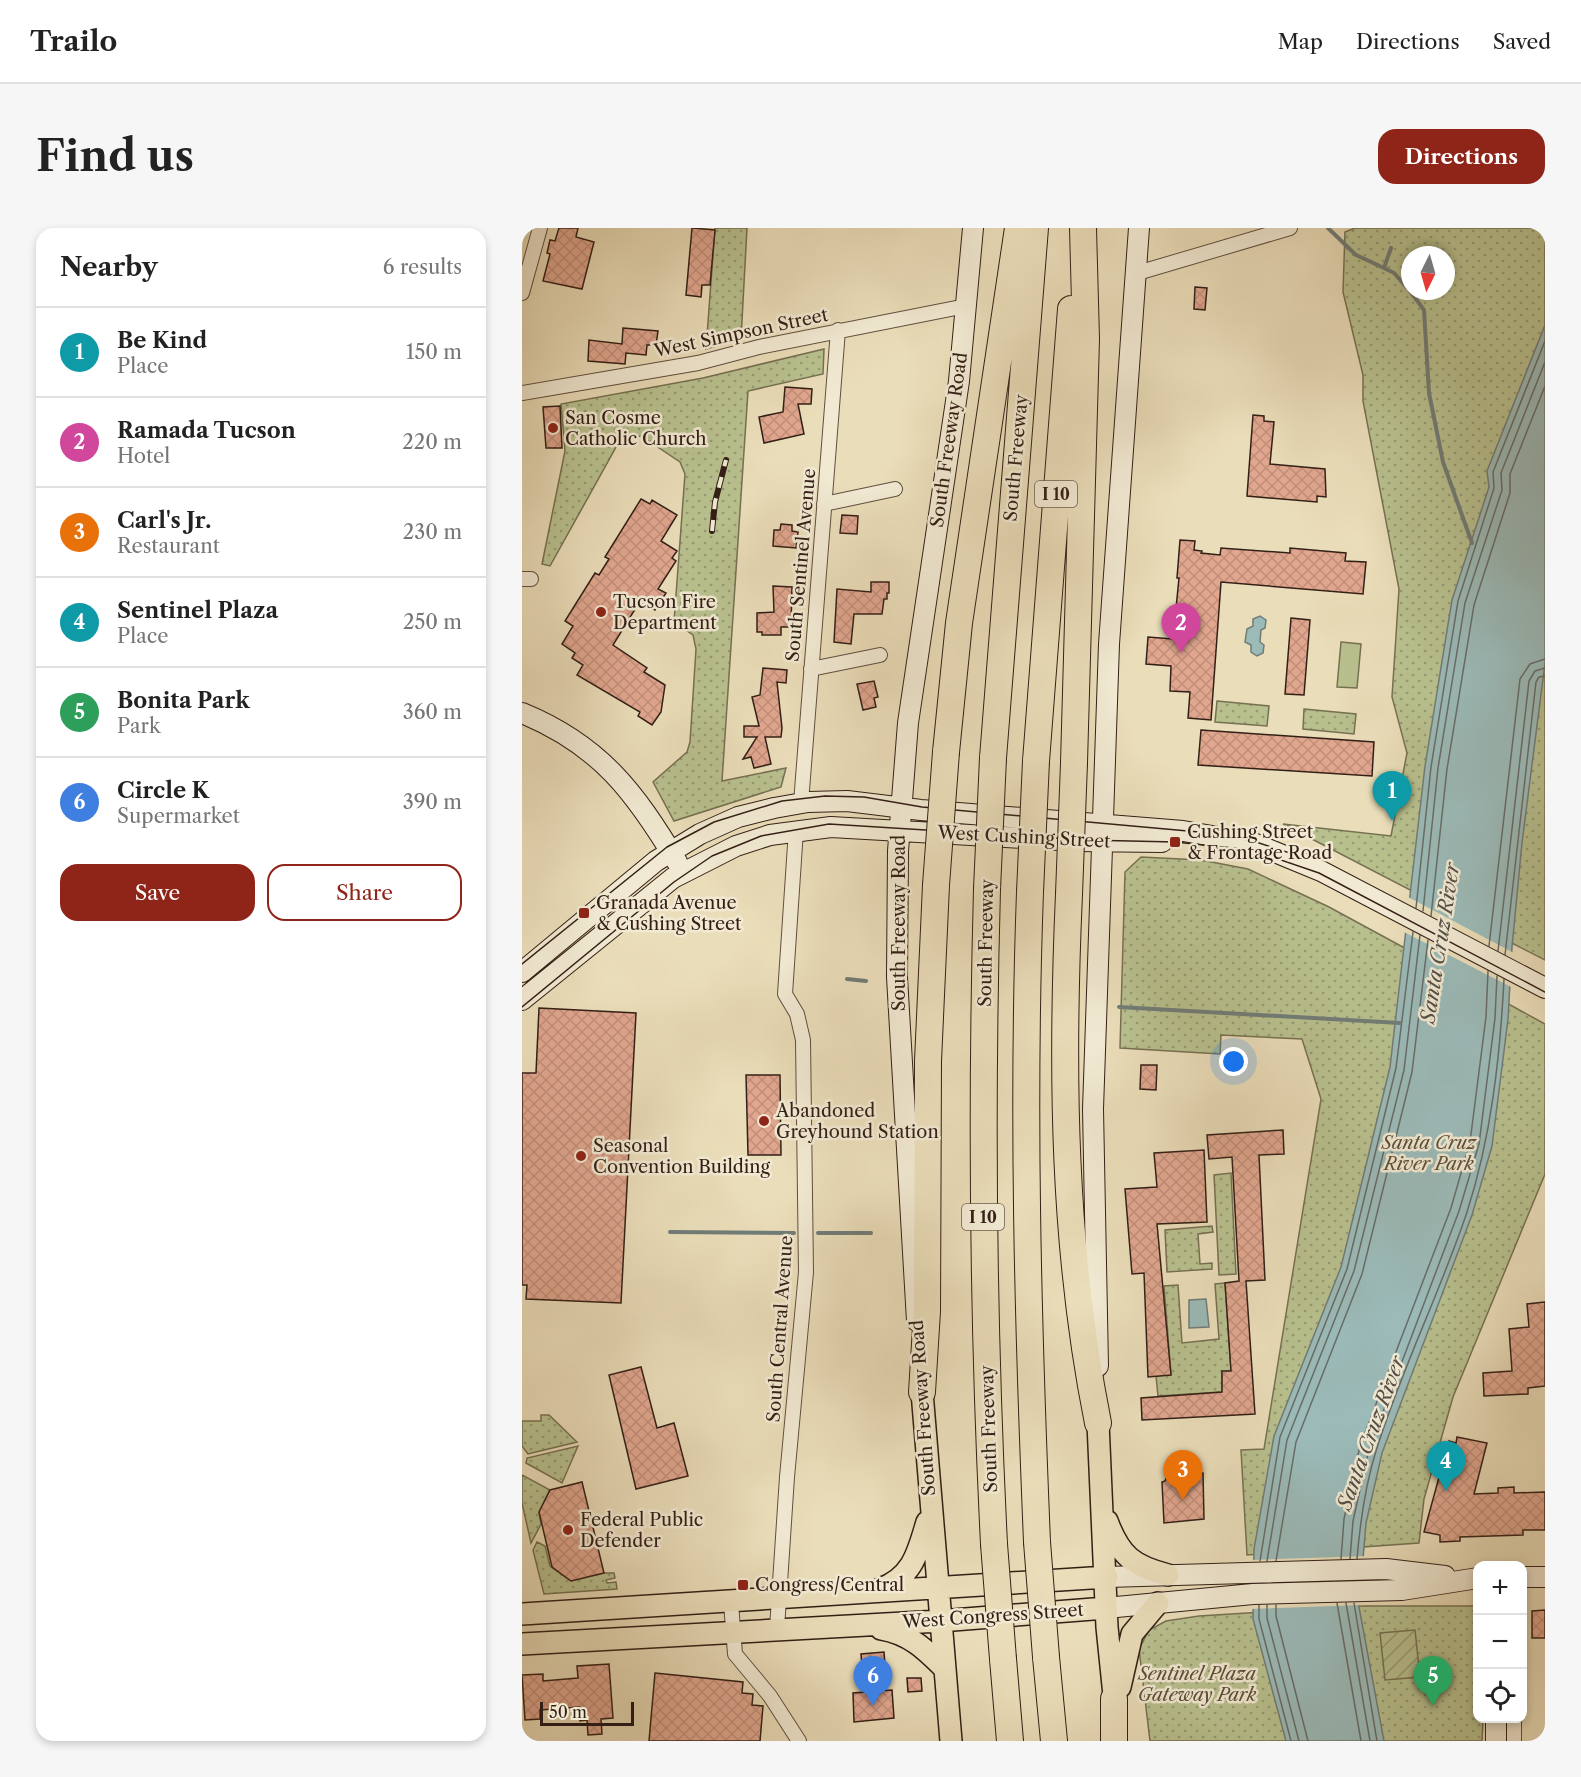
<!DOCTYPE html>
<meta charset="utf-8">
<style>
:root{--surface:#fff;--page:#f6f6f6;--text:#222;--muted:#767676;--line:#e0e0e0;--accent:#8f2418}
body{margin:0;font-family:"Libre Caslon Text",serif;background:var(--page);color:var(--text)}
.controls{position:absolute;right:18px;bottom:18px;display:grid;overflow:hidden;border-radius:12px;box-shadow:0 3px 9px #0003}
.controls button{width:54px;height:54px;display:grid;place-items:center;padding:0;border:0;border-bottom:2px solid var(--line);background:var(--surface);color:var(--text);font:30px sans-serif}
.compass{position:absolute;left:879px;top:18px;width:54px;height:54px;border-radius:50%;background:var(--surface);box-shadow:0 3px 9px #0003;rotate:185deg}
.scale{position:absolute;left:18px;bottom:15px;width:94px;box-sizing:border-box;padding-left:6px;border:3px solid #331f16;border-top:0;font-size:16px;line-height:21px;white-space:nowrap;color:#331f16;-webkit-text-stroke:4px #f1e9d2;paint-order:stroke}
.you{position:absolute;left:712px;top:834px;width:21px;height:21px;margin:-15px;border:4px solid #fff;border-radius:50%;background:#1a73e8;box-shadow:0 0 0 9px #1a73e833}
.badge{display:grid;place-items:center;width:39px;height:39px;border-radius:50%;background:var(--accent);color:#fff;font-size:20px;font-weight:700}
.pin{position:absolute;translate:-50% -50px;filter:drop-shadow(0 2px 3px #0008)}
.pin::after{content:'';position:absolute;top:32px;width:21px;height:18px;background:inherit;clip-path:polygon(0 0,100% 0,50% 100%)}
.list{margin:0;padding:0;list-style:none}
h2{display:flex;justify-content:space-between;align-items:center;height:78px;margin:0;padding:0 24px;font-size:26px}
h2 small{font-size:20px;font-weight:400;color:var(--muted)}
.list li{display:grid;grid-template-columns:39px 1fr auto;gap:18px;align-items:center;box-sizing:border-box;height:90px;padding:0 24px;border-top:2px solid var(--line)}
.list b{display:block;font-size:22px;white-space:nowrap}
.list p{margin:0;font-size:20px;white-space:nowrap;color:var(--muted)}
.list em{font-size:20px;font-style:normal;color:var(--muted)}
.actions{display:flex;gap:12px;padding:18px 24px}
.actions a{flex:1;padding:14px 0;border:2px solid var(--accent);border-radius:18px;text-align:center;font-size:21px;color:var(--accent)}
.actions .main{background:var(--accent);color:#fff}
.icon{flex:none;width:33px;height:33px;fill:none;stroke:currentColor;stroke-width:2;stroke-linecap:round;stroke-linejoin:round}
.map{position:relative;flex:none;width:1023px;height:1513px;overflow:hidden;border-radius:18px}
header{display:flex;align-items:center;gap:36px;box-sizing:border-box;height:84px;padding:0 30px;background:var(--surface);border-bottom:2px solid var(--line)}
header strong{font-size:28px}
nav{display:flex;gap:33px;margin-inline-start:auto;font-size:21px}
.intro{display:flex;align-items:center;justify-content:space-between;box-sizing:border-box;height:144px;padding:0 36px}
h1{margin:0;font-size:42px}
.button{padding:15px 27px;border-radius:18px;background:var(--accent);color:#fff;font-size:21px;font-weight:700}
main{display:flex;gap:36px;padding:0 36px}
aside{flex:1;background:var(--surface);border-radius:18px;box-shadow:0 3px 9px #0003}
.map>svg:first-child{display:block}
.grass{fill:url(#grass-dots);stroke:#767052;stroke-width:1.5;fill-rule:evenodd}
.garden{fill:url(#garden-furrows);stroke:#767052;stroke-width:1.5}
.pitch{fill:#b8c08e;stroke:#767052;stroke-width:1.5}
.water{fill:#9bbab8;stroke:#717c77;stroke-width:1.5}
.pier{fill:#eaddb9}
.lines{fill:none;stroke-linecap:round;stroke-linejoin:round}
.shore{stroke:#676c67;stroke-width:1.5}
.stream{stroke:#717c77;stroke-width:4}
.building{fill:url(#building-cross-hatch);stroke:#331f16;stroke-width:1.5}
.street-casing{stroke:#614e3f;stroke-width:16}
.secondary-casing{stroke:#331f16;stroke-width:22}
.primary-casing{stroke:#331f16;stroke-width:24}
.highway-casing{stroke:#331f16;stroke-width:28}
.street{stroke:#f1e9d2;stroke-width:14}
.secondary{stroke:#f1e9d2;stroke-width:20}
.primary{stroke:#eaddb9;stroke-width:21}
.highway{stroke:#eaddb9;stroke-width:26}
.tram{stroke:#331f16;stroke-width:1.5}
.rail-casing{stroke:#331f16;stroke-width:6}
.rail{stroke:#f1e9d2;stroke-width:4;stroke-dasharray:11;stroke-linecap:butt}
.highway-bridge-casing{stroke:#331f16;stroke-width:28;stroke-linecap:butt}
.highway-bridge{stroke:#eaddb9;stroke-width:26}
.poi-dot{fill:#8f2418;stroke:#f1e9d2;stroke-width:2}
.labels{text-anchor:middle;stroke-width:5;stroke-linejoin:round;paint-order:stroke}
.shield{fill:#f1e9d2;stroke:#6c5c4e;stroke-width:1.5}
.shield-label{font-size:16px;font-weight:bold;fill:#331f16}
.street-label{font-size:18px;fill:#331f16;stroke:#f1e9d2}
.poi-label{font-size:18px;fill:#331f16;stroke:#f1e9d2;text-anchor:start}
.park-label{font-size:18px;font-style:italic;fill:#5b4f3a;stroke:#f1e9d2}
.water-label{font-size:20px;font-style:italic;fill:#524e47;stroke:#f1e9d2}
</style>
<header>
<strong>Trailo</strong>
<nav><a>Map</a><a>Directions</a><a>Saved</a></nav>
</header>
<div class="intro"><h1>Find us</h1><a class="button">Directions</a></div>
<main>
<aside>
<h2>Nearby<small>6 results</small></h2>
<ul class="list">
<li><span class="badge" style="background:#0f9aa8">1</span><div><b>Be Kind</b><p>Place</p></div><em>150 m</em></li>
<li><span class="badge" style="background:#d1479c">2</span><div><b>Ramada Tucson</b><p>Hotel</p></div><em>220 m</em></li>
<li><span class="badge" style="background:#e8710a">3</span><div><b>Carl's Jr.</b><p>Restaurant</p></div><em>230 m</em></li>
<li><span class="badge" style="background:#0f9aa8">4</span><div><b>Sentinel Plaza</b><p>Place</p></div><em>250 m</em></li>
<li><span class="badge" style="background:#2e9e5b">5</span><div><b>Bonita Park</b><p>Park</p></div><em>360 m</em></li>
<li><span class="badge" style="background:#3f7fe0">6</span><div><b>Circle K</b><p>Supermarket</p></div><em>390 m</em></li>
</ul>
<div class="actions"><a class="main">Save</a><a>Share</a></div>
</aside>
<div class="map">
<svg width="1023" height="1513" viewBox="0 0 1023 1513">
<defs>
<pattern id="grass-dots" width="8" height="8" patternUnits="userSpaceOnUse" patternTransform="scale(1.5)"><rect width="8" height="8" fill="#b8c08e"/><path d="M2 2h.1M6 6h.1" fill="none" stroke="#969b73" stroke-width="1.8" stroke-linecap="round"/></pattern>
<pattern id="garden-furrows" width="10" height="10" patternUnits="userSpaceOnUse" patternTransform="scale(1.5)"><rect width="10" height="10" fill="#b8c08e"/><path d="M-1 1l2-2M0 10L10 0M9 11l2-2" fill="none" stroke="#969b73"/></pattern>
<pattern id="building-cross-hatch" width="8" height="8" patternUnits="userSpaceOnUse" patternTransform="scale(1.5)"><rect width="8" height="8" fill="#e0a68e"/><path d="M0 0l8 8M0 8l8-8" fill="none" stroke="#c18e7a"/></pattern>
</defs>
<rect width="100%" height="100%" fill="#eaddb9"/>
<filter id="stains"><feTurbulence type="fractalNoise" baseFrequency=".00333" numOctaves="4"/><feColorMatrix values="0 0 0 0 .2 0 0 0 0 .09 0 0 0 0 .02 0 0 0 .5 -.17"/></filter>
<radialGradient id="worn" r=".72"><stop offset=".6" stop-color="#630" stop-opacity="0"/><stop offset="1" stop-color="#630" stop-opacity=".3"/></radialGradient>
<path class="grass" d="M193,0H225L219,111L184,121Z
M833,0H1023V732L984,712L961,762L1023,796V946L931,1169L902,1271L897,1315L725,1327L719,1222L742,1221L799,871L780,811L699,807L698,826L598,820L603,644L619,629L679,632L726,641L807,679L949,756L896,666L761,596L869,608L885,525L870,469L877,361L841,173V147L821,64L823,4ZM888,27H924V63H888Z
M302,121L301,146L226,163L200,553L264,540L259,559L152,593L131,554L165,524L168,514L174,421L171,407L152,394L163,246L158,234L119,208L98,212L28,338L20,336L43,223L39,176L181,150Z
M695,473L747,478L745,498L693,494Z
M782,481L834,486L832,506L781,501Z
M709,945L714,1046L697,1047L692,947Z
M690,998L691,1004L676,1006L678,1036L690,1035V1041L645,1044L643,1002Z
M703,1055L709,1143L700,1144V1164L636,1168L634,1148L649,1146L642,1058L656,1057L660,1115L697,1111L693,1056Z
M19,1187H27L55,1214L6,1226L0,1218V1193H19Z
M56,1218L40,1255L4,1235L5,1230Z
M0,1247L28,1262L17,1284L19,1296L9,1315L0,1275Z
M15,1314L23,1318L28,1338L49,1353L82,1345H92L93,1350L84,1352L85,1355L94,1354L95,1361L22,1366L11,1322Z
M840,1378H955L956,1490L961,1491L960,1513H628L617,1421L627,1402L644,1393L677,1388Z"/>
<path class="garden" d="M893,1402L898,1449L863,1452L858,1405Z"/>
<path class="pitch" d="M819,414L839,416L835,460L815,459Z"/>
<path class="water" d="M1023,97V435L1000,615L990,719L986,791L970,918L950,987L860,1225L844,1295L837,1379L862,1513H764L731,1391L732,1321L752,1208L819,1039L868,839L903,538L930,372L967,259L965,243Z
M738,388L744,392L743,400L739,402L738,414L742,417L741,425L735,428L729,424V417L723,414L725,401L731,398V391Z
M684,1071L687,1099L667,1100V1072Z"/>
<path class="pier" d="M886,669L992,725L991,760L882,704Z
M845,1328L841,1377L728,1381L729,1332Z"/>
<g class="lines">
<path class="shore" d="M894,680L909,539L936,373L972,260L971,244L1023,113
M901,683L916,540L943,375L980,262L979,245L1023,134
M909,688L925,541L952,377L988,265V246L1023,158
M967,718L998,451L1008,436L1023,431
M976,723L1007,453L1013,443L1023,440
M983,727L1014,454L1017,449L1023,448
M819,1331L822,1291L838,1218L929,980L948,914L964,789L966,743
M828,1331L831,1293L847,1221L937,983L957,916L973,790L975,748
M835,1331C838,1295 843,1258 854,1223C879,1142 918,1065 945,984C969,910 978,830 982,751
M738,1333L758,1209L825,1041L874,840L891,704
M745,1333L765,1212L832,1043L882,842L898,707
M754,1333L774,1214L840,1046L890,844L906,712
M815,1375L839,1513
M824,1375L848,1513
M832,1375L855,1513
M737,1377V1391L769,1513
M745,1377V1390L777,1513
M754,1377V1388L786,1513"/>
<path class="stream" d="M806,0L834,27L862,40
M869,20L862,40L872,45L888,63
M888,63L902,82L907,165L921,234L950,315
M325,751L344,753
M597,779L878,795
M148,1004L272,1005
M296,1005H349"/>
</g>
<path class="building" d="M37,0H56L54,9L72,14L60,61L21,53L28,26L25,25L28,12L33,13Z
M170,0L193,2L188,57H180L179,69L164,67Z
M673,59L685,60L683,82L672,81Z
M101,100L136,103L134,117H125L124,127L104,125L103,136L66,133L67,112L100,116Z
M263,159L290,161L289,176H276L282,206L242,215L237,189L261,184Z
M38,178L40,220H24L21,179Z
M731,187L742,188V193L752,194L748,236L803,241L804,269L795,268V274L725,268Z
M119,271L128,276L130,272L155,287L139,313L155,323L150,330L154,333L136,361L144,365L133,382L118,373L91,417L125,440L122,444L143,457L139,484L130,497L116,488L118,484L55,447L61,437L50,430L53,425L40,416L51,398L43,393L73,345L77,347L87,331L83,329Z
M320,287L336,288L335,306L318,305Z
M259,296L270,297V303L276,304L274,320L251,318L252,302H258Z
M658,312L673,313L672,322L680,323L679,325L698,327L699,320L768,325V320L824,325L823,333L844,334L841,366L699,354L689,492L666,490L668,464L648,463L649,438L624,436L626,409L651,411L657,350H655Z
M349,354H367V365H365V371H362L360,386H332L329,416L312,414L315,361L349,364Z
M251,358L270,359L269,399H259V407H240V404H235V385L252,384Z
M769,390L788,392L782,467L763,466Z
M241,440L265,442L264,455L255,454L260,500L259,509H243L249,536L232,540L229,529L221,531L235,509H222V498H237L230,469L238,467Z
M352,453L356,469L352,470L354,479L341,482L335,456Z
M679,502L852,514L850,548L676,537Z
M17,780L114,785L99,1075L4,1071L5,1057H0V845H14Z
M619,837H635L634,862L618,861Z
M224,847H258L259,927H226Z
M761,902L762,926L737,927L743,1052L724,1053L733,1186L620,1192L619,1170L700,1164V1143H709L703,1055L717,1053L710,929L687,931L685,907Z
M682,922L685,994L635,996L649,1147L626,1149L622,1045L610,1046L603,961L635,959L632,925Z
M1023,1074V1158L1006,1160V1166L962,1168L961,1145L990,1143L987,1101L1007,1099L1005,1076Z
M119,1139L135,1200L152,1195L166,1248L114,1261L87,1147Z
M935,1209L965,1215L952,1266L976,1265V1260L992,1259V1265L1023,1264V1302H1001V1307L938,1309V1313L918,1314V1307L902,1304L927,1213L934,1215Z
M681,1245L682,1291L642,1295L640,1254L643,1253L645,1248Z
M60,1254L82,1345L49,1353L30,1339L17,1284L28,1262Z
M1023,1382V1410H1010V1383Z
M362,1424L363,1437L340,1438L339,1426Z
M87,1436L91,1490L79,1491L80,1506L66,1507L65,1492L58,1493L57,1479L18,1482V1491L3,1492L0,1447L21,1446V1453L56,1450L55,1438Z
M133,1445L221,1454L220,1465L231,1466L230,1477L241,1478L238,1513H127Z
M385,1450H399L400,1463L386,1464Z
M370,1462L372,1490L332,1494L331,1465Z"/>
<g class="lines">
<g class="street-casing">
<path id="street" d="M612,46L768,0
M0,65L18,0
M0,165L176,135L237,119L444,78
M302,276L373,261
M0,351H9
M289,441L358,427
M279,575L316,102
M209,1375L213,1426L248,1468L277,1513
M255,1400L265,1249L284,1044L281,812L275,786L263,766L274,602
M992,1513V1490"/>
</g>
<g class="secondary-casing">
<path id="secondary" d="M0,485C78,517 113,564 155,634
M0,744L134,633L178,606L216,589L252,580L286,574L325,573L399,582L661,603L731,615L799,643L1023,760
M0,772L151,650L214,618L248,607L309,599L554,613L640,614
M395,1093L375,749L376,623L386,495L437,153L451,0
M576,1138L571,881L587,416L617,0
M585,1349L864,1341L923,1348
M1000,1349H1023
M584,1380L731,1366L880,1362L956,1350
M974,1513V1490"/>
</g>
<g class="primary-casing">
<path id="primary" d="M400,1164L429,1513
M576,1195L585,1399L594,1487
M585,1293C598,1328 611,1338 646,1347
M358,1361C391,1349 396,1324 405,1294
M0,1386L585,1349
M359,1401C388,1406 403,1421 423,1441
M0,1416L418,1393L584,1380
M598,1459L610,1406L636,1375"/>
</g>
<g class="highway-casing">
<path id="highway" d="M424,524L437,395L496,0
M471,530L513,0
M514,533L549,81
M552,535L564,111L561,0
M465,661C459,880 461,1098 472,1316
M508,664C500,881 506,1097 515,1314
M547,666C539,844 541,1020 576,1195
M400,1164L405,1083L406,833L414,657
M524,1429L532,1513
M481,1431L488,1513
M592,1513V1471"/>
</g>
<use href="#street" class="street"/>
<use href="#secondary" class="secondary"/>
<use href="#primary" class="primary"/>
<use href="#highway" class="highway"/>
<path class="tram" d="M0,736L145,619L192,594L260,573L303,568L342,569L400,579L688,605L731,613L783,630
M0,779L152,654L190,628L239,608L307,596L563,612L653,614L730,622L797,645L1023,764"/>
<g class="rail-casing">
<path id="rail" d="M190,303L193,274L204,232"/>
</g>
<use href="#rail" class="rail"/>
<g class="highway-bridge-casing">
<path id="highway-bridge" d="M414,657L424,524
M465,661L471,530
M508,664L514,533
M547,666L552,535
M515,1314L524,1429
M472,1316L481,1431"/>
</g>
<use href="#highway-bridge" class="highway-bridge"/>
</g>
<g class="poi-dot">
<circle cx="31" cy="200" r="6"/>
<circle cx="79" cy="384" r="6"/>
<rect x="647" y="608" width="12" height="12" rx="3"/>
<rect x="56" y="679" width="12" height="12" rx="3"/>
<circle cx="242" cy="893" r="6"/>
<circle cx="59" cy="928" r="6"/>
<circle cx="46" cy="1302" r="6"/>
<rect x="215" y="1351" width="12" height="12" rx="3"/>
</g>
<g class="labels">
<g class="shield">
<rect x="513" y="253" width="42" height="26" rx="4.5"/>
<rect x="440" y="976" width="42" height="26" rx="4.5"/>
</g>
<g class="shield-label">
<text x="534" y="272">I 10</text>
<text x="461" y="995">I 10</text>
</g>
<g class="street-label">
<text transform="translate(219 105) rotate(-12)" y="6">West Simpson Street</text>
<text transform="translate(427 212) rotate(-82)" y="6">South Freeway Road</text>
<text transform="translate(494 230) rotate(-85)" y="6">South Freeway</text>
<text transform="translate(279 337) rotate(-85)" y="6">South Sentinel Avenue</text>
<text transform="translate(502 609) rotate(3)" y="6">West Cushing Street</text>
<text transform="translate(377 695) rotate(-90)" y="6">South Freeway Road</text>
<text transform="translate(464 715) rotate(-89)" y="6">South Freeway</text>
<text transform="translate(258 1101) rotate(-86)" y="6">South Central Avenue</text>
<text transform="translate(401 1180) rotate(-94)" y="6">South Freeway Road</text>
<text transform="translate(467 1201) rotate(-92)" y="6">South Freeway</text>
<text transform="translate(471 1388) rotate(-4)" y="6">West Congress Street</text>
</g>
<g class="poi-label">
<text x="43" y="196">San Cosme<tspan x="43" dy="21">Catholic Church</tspan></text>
<text x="91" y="380">Tucson Fire<tspan x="91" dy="21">Department</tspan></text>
<text x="665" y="610">Cushing Street<tspan x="665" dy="21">&amp; Frontage Road</tspan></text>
<text x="74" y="681">Granada Avenue<tspan x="74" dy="21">&amp; Cushing Street</tspan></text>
<text x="254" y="889">Abandoned<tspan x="254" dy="21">Greyhound Station</tspan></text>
<text x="71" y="924">Seasonal<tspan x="71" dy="21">Convention Building</tspan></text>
<text x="58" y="1298">Federal Public<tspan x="58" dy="21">Defender</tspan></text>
<text x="233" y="1363">Congress/Central</text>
</g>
<g class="park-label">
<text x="907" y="921">Santa Cruz<tspan x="907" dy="21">River Park</tspan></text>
<text x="675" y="1452">Sentinel Plaza<tspan x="675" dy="21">Gateway Park</tspan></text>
</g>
<g class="water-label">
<text transform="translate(918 715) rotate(-81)" y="7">Santa Cruz River</text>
<text transform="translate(849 1205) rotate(-70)" y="7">Santa Cruz River</text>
</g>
</g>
<rect width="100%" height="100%" filter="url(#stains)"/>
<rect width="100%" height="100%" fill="url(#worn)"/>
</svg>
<div class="controls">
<button>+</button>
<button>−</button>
<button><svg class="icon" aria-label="locate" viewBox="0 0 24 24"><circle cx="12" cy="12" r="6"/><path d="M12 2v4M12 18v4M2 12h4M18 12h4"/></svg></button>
</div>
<svg class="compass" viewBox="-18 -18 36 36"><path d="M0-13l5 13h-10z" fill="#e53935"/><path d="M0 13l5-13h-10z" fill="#767676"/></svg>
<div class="scale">50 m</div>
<div class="you"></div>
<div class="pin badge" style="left:870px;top:593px;background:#0f9aa8">1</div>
<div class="pin badge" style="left:659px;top:425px;background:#d1479c">2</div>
<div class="pin badge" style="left:661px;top:1272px;background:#e8710a">3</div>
<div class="pin badge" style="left:924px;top:1263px;background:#0f9aa8">4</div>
<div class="pin badge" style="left:911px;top:1478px;background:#2e9e5b">5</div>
<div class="pin badge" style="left:351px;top:1478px;background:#3f7fe0">6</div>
</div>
</main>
